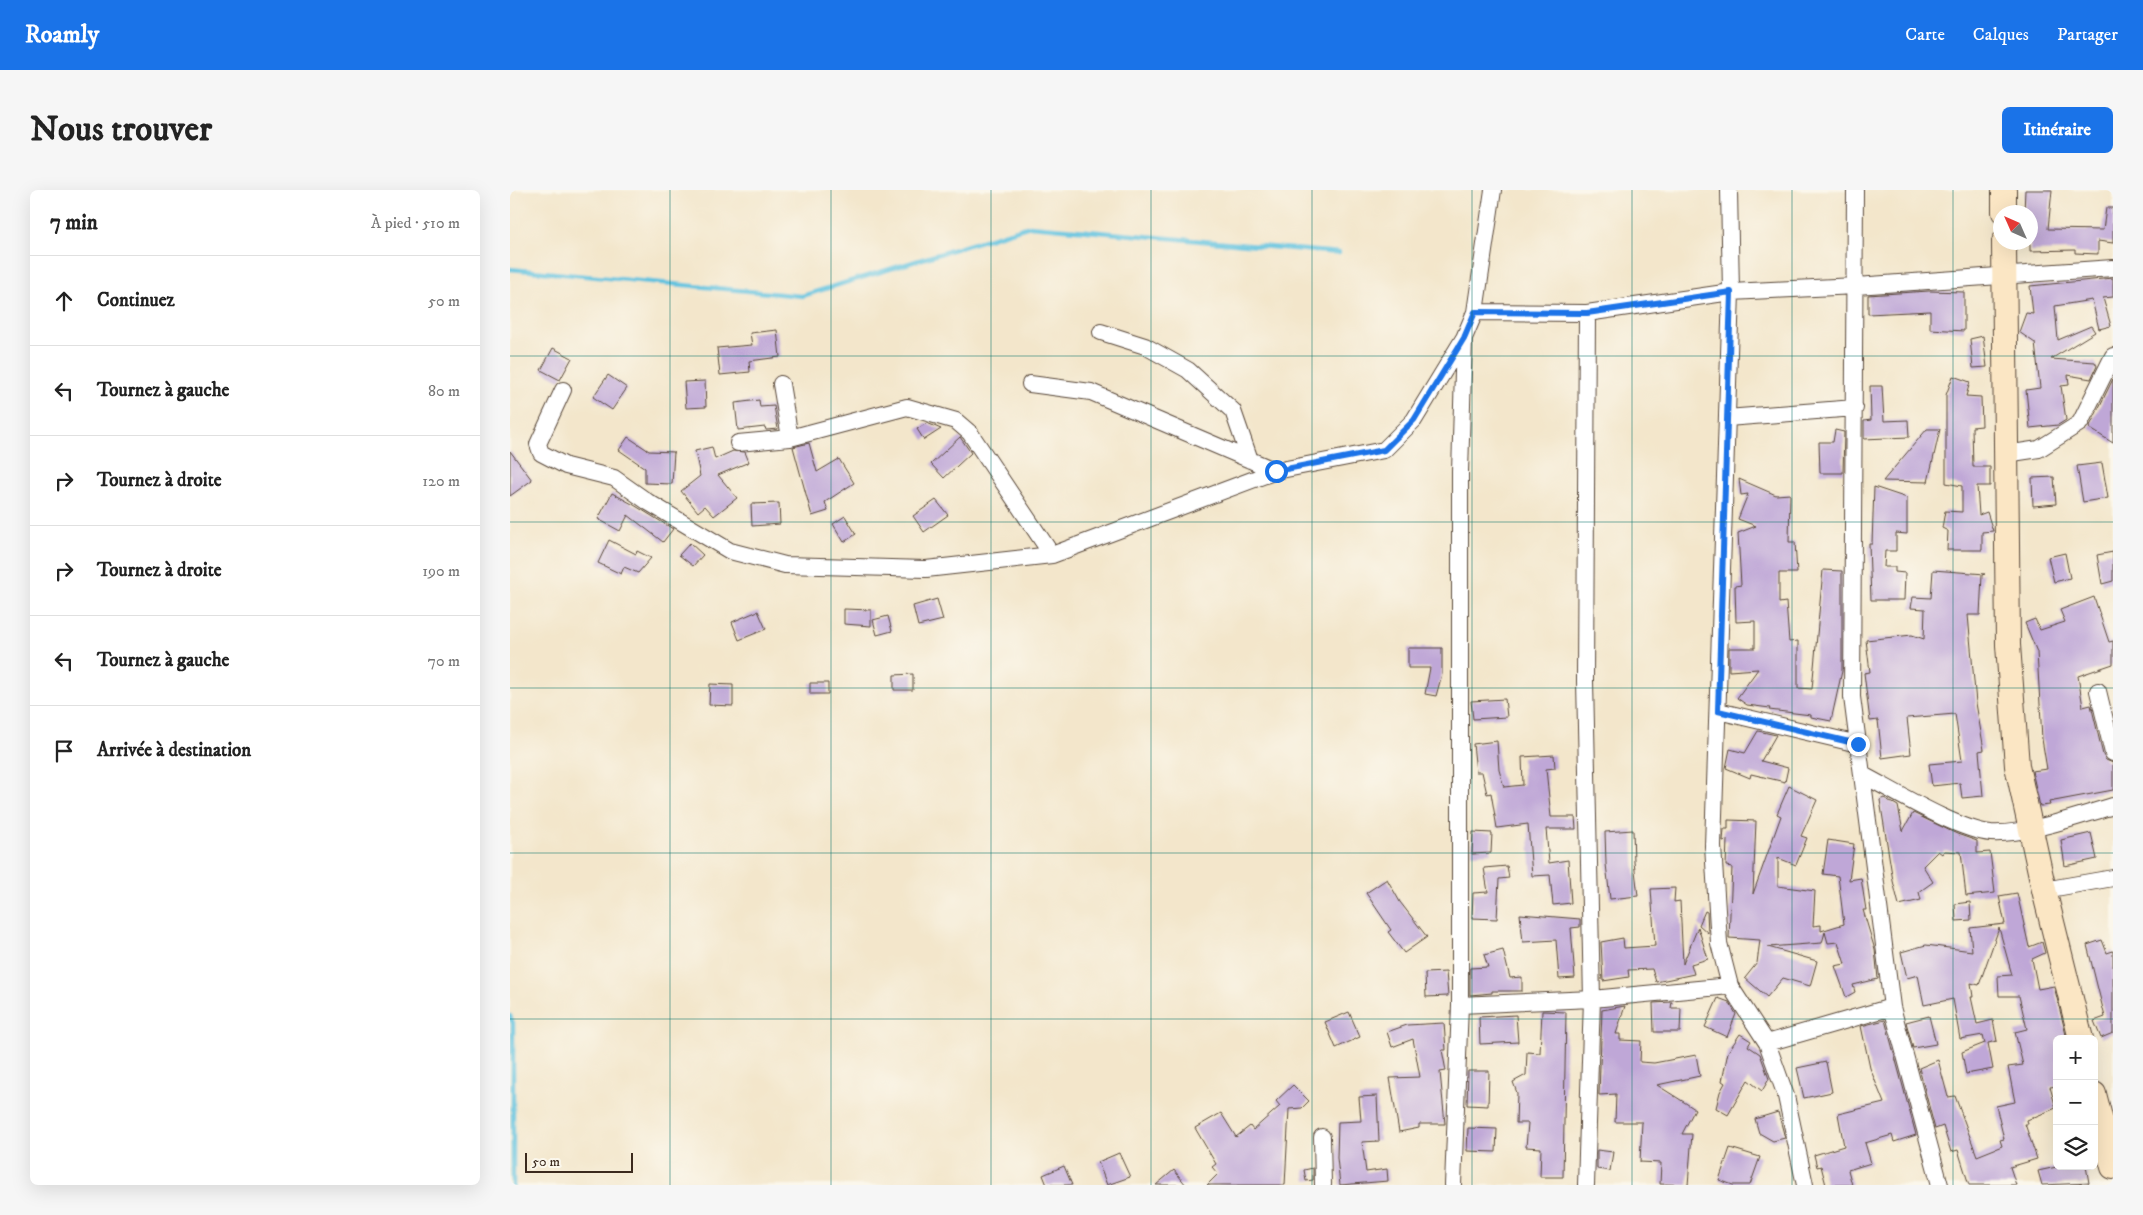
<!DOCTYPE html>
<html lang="fr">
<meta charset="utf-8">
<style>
:root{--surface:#fff;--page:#f6f6f6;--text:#222;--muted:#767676;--line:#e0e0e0;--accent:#1a73e8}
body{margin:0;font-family:"IM FELL DW Pica",serif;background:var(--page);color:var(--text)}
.controls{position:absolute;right:15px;bottom:15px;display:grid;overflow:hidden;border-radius:8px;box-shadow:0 5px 20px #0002}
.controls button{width:45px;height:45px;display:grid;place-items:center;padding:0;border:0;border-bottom:1px solid var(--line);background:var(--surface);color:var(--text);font:25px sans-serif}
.compass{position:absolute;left:1483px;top:15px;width:45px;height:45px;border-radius:50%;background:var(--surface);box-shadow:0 5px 20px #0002;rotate:315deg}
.scale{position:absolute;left:15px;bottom:12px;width:108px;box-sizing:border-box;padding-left:5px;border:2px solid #3b2a1e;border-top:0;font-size:14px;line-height:18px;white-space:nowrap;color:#3b2a1e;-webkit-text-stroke:4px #fbf7ec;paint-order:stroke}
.stop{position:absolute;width:15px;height:15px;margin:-11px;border:4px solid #1a73e8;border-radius:50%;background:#fff}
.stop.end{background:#1a73e8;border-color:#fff;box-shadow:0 1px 5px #0008}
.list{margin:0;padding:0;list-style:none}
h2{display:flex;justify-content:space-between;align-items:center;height:65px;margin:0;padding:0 20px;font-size:21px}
h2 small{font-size:16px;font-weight:400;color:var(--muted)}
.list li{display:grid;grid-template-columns:32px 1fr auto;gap:15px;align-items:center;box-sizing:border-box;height:90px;padding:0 20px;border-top:1px solid var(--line)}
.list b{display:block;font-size:19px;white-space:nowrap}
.list em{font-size:16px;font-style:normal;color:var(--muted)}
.icon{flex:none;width:28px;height:28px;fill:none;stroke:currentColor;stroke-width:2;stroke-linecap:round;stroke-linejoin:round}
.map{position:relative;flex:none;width:1603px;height:995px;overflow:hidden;border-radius:8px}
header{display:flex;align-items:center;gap:30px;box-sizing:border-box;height:70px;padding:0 25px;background:var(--accent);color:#fff}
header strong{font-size:24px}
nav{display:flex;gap:28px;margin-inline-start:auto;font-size:18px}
.intro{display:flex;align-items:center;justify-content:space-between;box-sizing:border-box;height:120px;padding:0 30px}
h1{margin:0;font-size:35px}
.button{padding:12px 22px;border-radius:8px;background:var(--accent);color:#fff;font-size:18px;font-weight:700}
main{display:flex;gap:30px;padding:0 30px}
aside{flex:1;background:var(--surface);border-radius:8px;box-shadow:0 5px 20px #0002}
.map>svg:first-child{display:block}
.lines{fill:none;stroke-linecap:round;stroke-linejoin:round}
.stream{stroke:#61c2df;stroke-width:4.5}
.building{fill:#bfa7d7}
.minor-casing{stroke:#574638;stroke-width:18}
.secondary-casing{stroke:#574638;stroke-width:26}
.minor{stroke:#fff;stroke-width:16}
.secondary{stroke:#fbe6c4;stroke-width:24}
.route{stroke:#1a73e8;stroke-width:6}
.grid{fill:none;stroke:#0f766e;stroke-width:1;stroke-opacity:0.55}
</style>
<header>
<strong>Roamly</strong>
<nav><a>Carte</a><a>Calques</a><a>Partager</a></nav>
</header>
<div class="intro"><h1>Nous trouver</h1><a class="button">Itinéraire</a></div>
<main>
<aside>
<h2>7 min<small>À pied · 510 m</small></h2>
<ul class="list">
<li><svg class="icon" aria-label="ahead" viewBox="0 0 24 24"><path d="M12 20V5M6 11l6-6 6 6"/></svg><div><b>Continuez</b></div><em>50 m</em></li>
<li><svg class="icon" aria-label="left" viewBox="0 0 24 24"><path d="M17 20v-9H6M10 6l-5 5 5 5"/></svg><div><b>Tournez à gauche</b></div><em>80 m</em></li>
<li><svg class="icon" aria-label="right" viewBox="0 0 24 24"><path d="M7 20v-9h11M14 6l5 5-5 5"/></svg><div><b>Tournez à droite</b></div><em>120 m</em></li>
<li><svg class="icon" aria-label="right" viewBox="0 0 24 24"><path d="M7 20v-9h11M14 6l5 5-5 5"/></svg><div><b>Tournez à droite</b></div><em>190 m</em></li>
<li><svg class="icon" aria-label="left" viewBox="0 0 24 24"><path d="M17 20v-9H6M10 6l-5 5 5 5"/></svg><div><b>Tournez à gauche</b></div><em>70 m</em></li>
<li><svg class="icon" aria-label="arrive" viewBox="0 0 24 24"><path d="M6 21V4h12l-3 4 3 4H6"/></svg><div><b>Arrivée à destination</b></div></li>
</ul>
</aside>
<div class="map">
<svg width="1603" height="995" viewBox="0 0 1603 995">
<rect width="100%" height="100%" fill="#fbf7ec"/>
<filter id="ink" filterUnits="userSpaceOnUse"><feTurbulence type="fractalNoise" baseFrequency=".02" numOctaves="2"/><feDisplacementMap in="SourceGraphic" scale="10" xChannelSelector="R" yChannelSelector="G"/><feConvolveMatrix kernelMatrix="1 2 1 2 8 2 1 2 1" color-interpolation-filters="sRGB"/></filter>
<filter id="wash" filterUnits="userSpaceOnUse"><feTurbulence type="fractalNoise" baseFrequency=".0096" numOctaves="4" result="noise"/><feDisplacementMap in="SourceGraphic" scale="20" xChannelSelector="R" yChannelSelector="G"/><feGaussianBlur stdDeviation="1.12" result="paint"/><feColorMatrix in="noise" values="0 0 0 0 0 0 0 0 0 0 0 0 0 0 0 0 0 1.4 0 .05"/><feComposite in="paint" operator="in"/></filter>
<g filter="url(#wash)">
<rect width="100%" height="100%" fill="#f3e6cb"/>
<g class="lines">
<path class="stream" d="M0,79L292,106L520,36L829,63
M0,826L3,833V995"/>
</g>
<g id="blocks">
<path class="building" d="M1515,0H1542L1538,39L1593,40L1596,18H1603V53L1588,51V64L1565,63V60L1520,61V22H1514Z
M1603,88V107L1593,108L1601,136L1589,139L1582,110L1545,116L1548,150L1581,136L1585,142L1541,169L1585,172L1587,176L1581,189L1558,185L1559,195L1551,196L1556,230L1548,235L1520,238L1516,200L1530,198L1525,153L1509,142L1516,123L1523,124L1520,96Z
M1419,101L1454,102V141L1420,139V121L1358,124V105Z
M267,140L270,167L239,171L240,182L210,185L207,158L242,155L240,143Z
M1473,146L1477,177L1463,178L1460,149Z
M43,158L62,168L50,190L31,180Z
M98,185L117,198L102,220L83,207Z
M1443,186L1460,192L1456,206L1471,207L1472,236L1462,237L1463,277H1480V296H1467L1469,325L1477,322L1483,341L1472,342V360H1437L1438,341L1432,338L1435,321L1452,322V296L1436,293V205Z
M1603,189V253L1579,238Z
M195,191L196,217L176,218L174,192Z
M1360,196H1372L1374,231L1398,230L1399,247L1354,249V231L1361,230Z
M249,210L250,217L264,216L268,239L256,240L255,237L228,240L225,213Z
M417,233L431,239L414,250L407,239Z
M1417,239H1430L1418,292L1373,291Z
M1325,240L1334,242L1333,283H1310L1309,252H1323Z
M118,247L139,261L164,262L162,294L135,293V278L109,260Z
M450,247L461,263L434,288L421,274Z
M299,253L307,282L329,269L344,293L315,312L318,321L302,326L283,257Z
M202,257L205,269L223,261L235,262L239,272L208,285L227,308L204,326L195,316L188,322L171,301L190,286L185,261Z
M0,261L22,290L0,306Z
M1592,273L1598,308L1573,312L1567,276Z
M1544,287L1546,314L1523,316L1522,288Z
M1229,289L1266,305L1280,304L1279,352H1285L1287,383H1269V413L1276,412L1279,452L1288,451V498L1302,499L1313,380L1332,381V481L1321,531L1301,527V525L1259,520L1260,518L1237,515L1227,508L1248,479L1219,481V458H1245V431L1226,432L1225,396L1231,395L1228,343L1246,336L1228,329L1238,304L1231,305Z
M1364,297L1397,308V344L1386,343V361H1375L1374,377H1385V382L1395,383L1394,410H1361L1359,354H1362Z
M102,303L124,315L163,339L153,352L118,325L110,341L88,329Z
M426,310L438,325L414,342L403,326Z
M269,313L270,334L242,336L241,314Z
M335,326L346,344L334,352L323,334Z
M99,350L126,364L127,361L141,368L128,383L114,377L111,384L88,373Z
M180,353L193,365L183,376L169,365Z
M1603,362V391L1592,394L1587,365Z
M1555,363L1560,388L1544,392L1538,367Z
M1423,380L1475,384L1472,385L1470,425H1458L1466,513L1474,560L1469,561L1473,606L1452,608L1450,593L1422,596L1419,574L1452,571L1445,524L1397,528L1401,564L1372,568L1368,530L1360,531L1354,483L1360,482L1356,450L1402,445L1414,449L1415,419L1401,418L1403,407L1421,408Z
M1584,407L1599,452L1603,451V474L1568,486L1573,517L1581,515L1593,565L1596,570L1603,573V600L1539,612L1540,615L1530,616L1522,581L1537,579L1532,549L1527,462L1515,433L1525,429L1530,440L1555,432L1550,420Z
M427,409L433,430L408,436L403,416Z
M334,419L361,420V436L334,434Z
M248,421L256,439L229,450L222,432Z
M378,426L382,441L367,445L363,430Z
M898,458H932V484L926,506L915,504L920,478H898Z
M403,484V500H384V485Z
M300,493H318V504H300Z
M200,494L223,495V516L199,515Z
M995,509L997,527L963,529L961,511Z
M1248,541L1266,545L1251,571L1278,578L1275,592L1241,584L1240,588L1216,578L1220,559L1235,563Z
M987,551L989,580L994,597L1013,595L1012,567L1044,565L1045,578L1036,579L1041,627H1065L1066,639H1036L1039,673L1058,670L1061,713L1043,715L1040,685L1022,686L1018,634L987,638L981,603L977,604L972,582H966L963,554Z
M1279,596L1307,610L1291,646L1297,648L1286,675L1268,668V696L1305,701L1303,736L1311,735V741L1334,734L1328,686L1313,684L1318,650L1344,654L1339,690L1351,688L1356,720H1353L1365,760L1368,789L1343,795L1345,802L1336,807L1325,776L1335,774L1328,752L1318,753L1315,742L1312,753L1258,757L1307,771L1300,796L1273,788L1257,807L1235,788L1247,773L1250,750L1219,748L1222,677L1216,676L1217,650L1213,651L1214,639H1218V630L1246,631L1243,704L1271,626L1267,624Z
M1374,608L1388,616L1393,641L1403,623L1447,644L1467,651V663L1480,662L1485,703L1456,706L1451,662L1434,661L1432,664L1428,661L1413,676L1423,692L1409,702L1411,710L1389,715L1383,691L1370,610Z
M1123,640L1124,672L1128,706L1100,709L1096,674L1095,642Z
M963,642L982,643L981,663L962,664Z
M1581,643L1587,669L1555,676L1551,650Z
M997,676L999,688L989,689L987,729L962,728L963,703L978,702L974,678Z
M877,689L890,712L917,747L894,763L878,742L881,740L856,703Z
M1165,698L1164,712L1170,711L1173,774L1188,737L1198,769L1181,774L1184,784L1146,792L1142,779L1118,780L1119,787L1093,791L1091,752L1113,748L1114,758L1145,756L1141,699Z
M1507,703L1519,757L1532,752L1535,763L1522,769L1528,799L1544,796L1557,849H1547V896L1540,897L1546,918L1517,930L1518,934H1515L1527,969L1500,977L1506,995H1459L1448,960L1441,962L1433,936L1425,939L1409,878L1428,870L1438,907L1445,906L1467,966L1492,956L1490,950L1494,949L1486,916L1505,912L1498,877L1513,875L1505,842L1517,839L1509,806H1489L1488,786L1502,785L1489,738L1469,795L1461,793L1463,807H1461L1467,834L1483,830L1487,851L1478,853L1483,879L1456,884L1452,862L1475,853L1473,845L1450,849L1443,809L1414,815L1408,785L1397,788L1391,762L1416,755L1462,761L1460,738L1495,734L1489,706Z
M1460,712L1461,730L1446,731L1445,714Z
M1195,721L1197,722L1198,743L1189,735Z
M1010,724L1070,729V737L1061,738L1065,788L1049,789L1046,750L1013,752Z
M1592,750L1597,763L1603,761V843L1591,848L1584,831L1595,827L1577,755Z
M993,760L1000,788L1012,787V801H982V803L960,805V778L978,777L974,765Z
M936,782L938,806L916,807L915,783Z
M1208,808L1219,812L1226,824L1217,847L1195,837Z
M1162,812L1161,818H1171L1170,842H1144L1143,813Z
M1115,816L1106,844H1110V850L1131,851L1130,872L1144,873L1186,865L1190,886L1147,895L1185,919L1172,944H1182L1178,995L1150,994L1151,973L1130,972L1132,932H1105L1106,904L1089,905L1092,820Z
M1032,821L1056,822L1053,987H1030L1031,958L1016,957L1018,933H1006L1007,903L1003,892L1016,885L1017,862L1030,863Z
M839,822L850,847L826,858L815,832Z
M1006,825L1008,852L970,854L969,827Z
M1419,826L1426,854L1403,858L1396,832Z
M1375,830L1406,945L1384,952L1382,945L1355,953L1361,973L1338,980L1342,995H1316L1311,976L1307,977L1304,965L1334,956L1328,924L1374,913L1360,878L1351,836Z
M934,833L936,860H932L936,881L930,882L935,934H909V938L889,942L880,888L910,887L903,849L882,857L877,842L897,835Z
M1230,844L1241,851L1238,856L1250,864L1259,889L1252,901L1238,890L1218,925L1206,918L1210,902L1215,893L1212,891L1218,862Z
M1316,872L1322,902L1294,908L1287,878Z
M958,881H979L978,916L957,915Z
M783,895L799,911L792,918L779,919L775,995H697L708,984L702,977L706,974L685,938L711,923L726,947L740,936L743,940L770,916L766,911Z
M867,906L869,951L852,952L856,982L877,979L878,991L830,995L827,968L828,932L851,931L849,907Z
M1268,922L1275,948L1263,951L1249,943L1245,929Z
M958,938L987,939L986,962L957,961Z
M1220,958L1250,967L1240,995H1223L1209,990Z
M1087,960L1103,962L1100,981L1087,979Z
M609,963L620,987L597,995L588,972Z
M554,976L562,995H537L533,985Z
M1551,976H1576L1579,993L1532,995L1528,981Z
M803,978V990L796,991L794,980Z
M664,980L676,995H646Z"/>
</g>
</g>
<g filter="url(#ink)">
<use href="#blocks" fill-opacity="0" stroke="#574638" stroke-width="1"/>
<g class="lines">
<g class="minor-casing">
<path id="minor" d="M1219,0L1221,102L1203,656L1209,753L1220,796L1257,853L1276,906L1295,995
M1345,0L1342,507L1382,817L1430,995
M965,122L1077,123L1221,102L1346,96L1603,78
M591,142L635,156L678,180L723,221L740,270
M271,194L280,248
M520,194L581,202L766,281
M53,200L28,254L31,263L56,276L104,288L138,312L220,361L275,375L416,379L542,365L766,281L874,260L904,230L954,148
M1217,228L1345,218
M228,253L280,248L397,217L446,231L460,243L542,365
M1496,264L1529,259L1570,233L1603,166
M1588,501L1603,563
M1208,521L1348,554
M1353,585C1384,601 1447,640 1481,643C1516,645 1568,626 1603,616
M1534,700L1603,688
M950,815L1082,809L1220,796
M1257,853L1382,817
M812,947L813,995
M943,995L950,815V282L954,148L965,122L983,0
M1076,995L1082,809L1075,491L1077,123"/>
</g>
<g class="secondary-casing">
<path id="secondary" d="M1494,22V0
M1494,52L1498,455L1507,576L1534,700L1571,849
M1584,904L1603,977"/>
</g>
<use href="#minor" class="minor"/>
<use href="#secondary" class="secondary"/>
</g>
</g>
<g class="lines" filter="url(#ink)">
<path class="route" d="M766,281L874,260L904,230L954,148L965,122L1077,123L1221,102L1208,521L1348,554"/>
</g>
<path class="grid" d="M160,0V995M321,0V995M481,0V995M641,0V995M802,0V995M962,0V995M1122,0V995M1282,0V995M1443,0V995M0,166H1603M0,332H1603M0,498H1603M0,663H1603M0,829H1603"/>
</svg>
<div class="controls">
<button>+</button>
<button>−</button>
<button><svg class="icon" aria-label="layers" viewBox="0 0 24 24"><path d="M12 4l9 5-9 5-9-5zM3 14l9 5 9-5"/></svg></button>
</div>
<svg class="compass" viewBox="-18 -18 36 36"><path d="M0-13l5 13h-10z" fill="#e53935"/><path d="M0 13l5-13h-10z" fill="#767676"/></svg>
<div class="scale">50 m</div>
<div class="stop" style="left:766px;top:281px"></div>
<div class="stop end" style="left:1348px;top:554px"></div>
</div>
</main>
